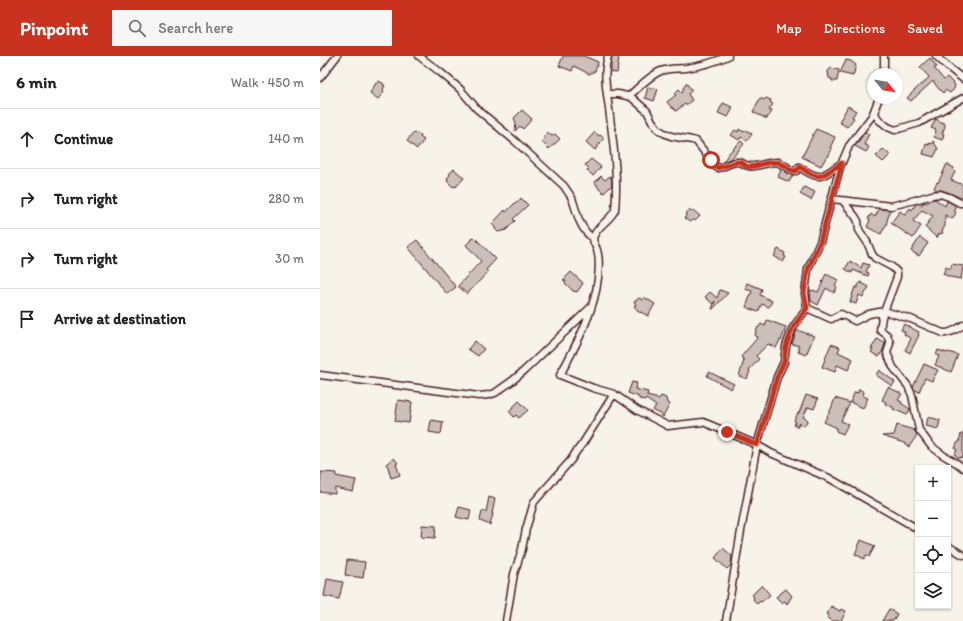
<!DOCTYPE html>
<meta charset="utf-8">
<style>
:root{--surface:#fff;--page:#f6f6f6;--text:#222;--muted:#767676;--line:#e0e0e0;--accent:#c8321e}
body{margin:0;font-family:Itim,sans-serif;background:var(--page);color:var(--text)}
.controls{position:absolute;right:12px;bottom:12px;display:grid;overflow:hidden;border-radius:0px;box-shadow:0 1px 3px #0004}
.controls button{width:36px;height:36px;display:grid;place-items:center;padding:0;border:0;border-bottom:1px solid var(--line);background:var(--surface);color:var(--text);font:20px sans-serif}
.compass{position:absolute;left:547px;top:12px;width:36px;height:36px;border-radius:50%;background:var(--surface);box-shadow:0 1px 3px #0004;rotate:120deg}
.stop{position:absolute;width:12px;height:12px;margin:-9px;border:3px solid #c8321e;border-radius:50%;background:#fff}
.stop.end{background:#c8321e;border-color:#fff;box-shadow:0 1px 4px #0008}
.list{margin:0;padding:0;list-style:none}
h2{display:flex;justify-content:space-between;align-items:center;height:52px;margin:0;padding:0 16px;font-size:17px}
h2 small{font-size:13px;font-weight:400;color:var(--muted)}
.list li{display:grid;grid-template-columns:26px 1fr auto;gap:12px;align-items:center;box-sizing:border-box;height:60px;padding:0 16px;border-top:1px solid var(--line)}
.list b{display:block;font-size:15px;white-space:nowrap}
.list em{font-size:13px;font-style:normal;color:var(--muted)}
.icon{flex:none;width:22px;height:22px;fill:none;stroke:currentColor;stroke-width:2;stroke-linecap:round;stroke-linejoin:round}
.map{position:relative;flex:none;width:643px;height:565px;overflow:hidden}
header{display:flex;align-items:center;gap:24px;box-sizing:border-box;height:56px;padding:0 20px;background:var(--accent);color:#fff}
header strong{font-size:19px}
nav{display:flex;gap:22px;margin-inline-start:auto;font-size:14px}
.search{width:280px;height:36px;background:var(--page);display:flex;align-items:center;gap:10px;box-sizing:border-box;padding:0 14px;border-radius:0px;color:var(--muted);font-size:15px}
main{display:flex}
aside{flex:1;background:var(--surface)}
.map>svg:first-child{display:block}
.building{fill:#ccbfb9;stroke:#4a1f2b}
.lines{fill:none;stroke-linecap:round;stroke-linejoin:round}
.street-casing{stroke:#4a1f2b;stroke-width:9}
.street{stroke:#f7f3e8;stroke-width:6}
.route{stroke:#c8321e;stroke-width:5}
</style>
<header>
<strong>Pinpoint</strong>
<div class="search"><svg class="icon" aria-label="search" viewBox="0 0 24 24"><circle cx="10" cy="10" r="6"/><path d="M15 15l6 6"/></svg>Search here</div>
<nav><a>Map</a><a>Directions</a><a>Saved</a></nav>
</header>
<main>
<aside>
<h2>6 min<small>Walk · 450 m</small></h2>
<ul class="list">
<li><svg class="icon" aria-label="ahead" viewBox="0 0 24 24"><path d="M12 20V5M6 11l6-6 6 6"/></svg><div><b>Continue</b></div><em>140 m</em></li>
<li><svg class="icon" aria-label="right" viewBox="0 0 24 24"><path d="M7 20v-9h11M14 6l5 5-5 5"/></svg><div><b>Turn right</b></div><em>280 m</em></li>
<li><svg class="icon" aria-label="right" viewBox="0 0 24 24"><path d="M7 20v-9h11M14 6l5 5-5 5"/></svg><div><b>Turn right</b></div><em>30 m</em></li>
<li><svg class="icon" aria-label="arrive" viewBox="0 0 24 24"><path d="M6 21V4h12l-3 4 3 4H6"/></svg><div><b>Arrive at destination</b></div></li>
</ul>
</aside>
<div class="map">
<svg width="643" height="565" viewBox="0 0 643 565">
<rect width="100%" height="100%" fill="#f7f3e8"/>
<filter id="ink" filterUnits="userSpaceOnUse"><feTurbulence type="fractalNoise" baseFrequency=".025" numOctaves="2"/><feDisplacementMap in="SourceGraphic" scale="8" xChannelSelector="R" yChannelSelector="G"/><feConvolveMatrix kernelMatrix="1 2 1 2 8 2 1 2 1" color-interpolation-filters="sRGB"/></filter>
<g filter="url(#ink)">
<path class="building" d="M243,0H264L278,6L277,10L275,15L269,18L254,10L252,15L239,10Z
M292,0H299L297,17L291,16V8Z
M610,2L617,11L614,12L624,24L627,21L635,29L634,33L630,37L625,34L623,37L618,32L613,25L591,45L587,42L601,28L602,29L609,21L600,11Z
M526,4L531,5L536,9L533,20L520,17Z
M511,12L519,14L517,25H512V23L509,22L508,15Z
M59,25L64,28L63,29L65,30L63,33L64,36L58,43L50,37L56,27L57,28Z
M366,27L372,34L368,38L372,44L366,49L365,48L356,55L353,52H352L347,46L356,39L355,37L359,33L362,36Z
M328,31L338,33L334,45L325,42Z
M440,42L444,44L446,42L451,44L450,46L453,48L449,54L452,55L449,60H448L447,63L433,56Z
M403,47L412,51V54L408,61L398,57Z
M528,50L536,55L532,61L534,62L527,71L519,66Z
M202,54L212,63L203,73L200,70L195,75L196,67L194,62Z
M616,63L625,68V70L622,78H624L622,84L614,81L616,74L611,72Z
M419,73L424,76L426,74L432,78L427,85L421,81L419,84L411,79L415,74L418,76Z
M496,73L515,81L510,92L512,93L508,101L507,100L501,110L482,101Z
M96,76L101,80L100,81L104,84L97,93L87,85L93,77L94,78Z
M227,76L232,80L235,78L240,83L229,93L222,86L224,83V81Z
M275,76L279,80L280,79L284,82L275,94L266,86Z
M545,76L549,78L544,88L549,91L546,96L535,90Z
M421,85L424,88L412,102L403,106L409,97Z
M613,85L618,93L614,101L603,98L606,88L609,89V87L612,88Z
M563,93L570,99L563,106L556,100Z
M271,103L281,111L273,120L267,114L269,112L265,109Z
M627,108L634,112L633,114L635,116L631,124L643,129V142H641L630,137L621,134H617L614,132L617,126L618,127Z
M134,113L144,122L136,131L135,130L133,131L127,125L128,124L127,122L130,119L129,118Z
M461,113L464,114L469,118L473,119L469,126L458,121Z
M281,120L285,124L290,120L291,121L292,129L284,137L279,133L275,126Z
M484,131L495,136L491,144L480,138Z
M201,142L208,149L193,163L195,165L186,174L178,176L175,173V171L172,168L185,154L186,156L197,145L198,146Z
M613,143H615L625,150L627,145L635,149V156L636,157L632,163L625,159V170L622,175L623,177L619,178L617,182L605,171L613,160L602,154L593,165L601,170L593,182L571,167L580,155L585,159L590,152L592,154L596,148L599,147L602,149L603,146L606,147Z
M559,153L570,154L566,169L561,178L547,171L550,164L548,163L551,158L555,161Z
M369,154L371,156L373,154L380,160L375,165L373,163L370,166L364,162L366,160V158Z
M154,181L176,203L166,214L168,216L147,238L138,230L161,205L146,189Z
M600,181L608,187L599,200L591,195Z
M97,184L136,231L127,238L88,191Z
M458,193L465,197L464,200L466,201L463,206L454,200Z
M530,205L541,212L543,207L549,209L546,216L549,217L548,220L533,214L532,217L525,213Z
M632,208L643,210L641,223L630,221L623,218L626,211L630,213Z
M251,216L263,227L257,236L253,235L245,227L246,225L243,224Z
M506,218L518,224L515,229L517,231L514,237L506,232L498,249L491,245L490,234L492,235L493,234L498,236L503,226H502Z
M540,226L549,231L543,241L539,239L536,248L530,246L535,231L537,232Z
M427,227L442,233L440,239L452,245L449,251L442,248L438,256L426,251L432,235L425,233Z
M400,234L408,237L393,253H392L395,245L393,248L385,241L390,236L397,242Z
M324,241L335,248L328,260L321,256L320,257L314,250L316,249L314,246L319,242L323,244Z
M447,264L466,271L461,285L460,284L456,292L448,288L436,300L439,303L429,314L430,315L427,323L419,320L424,304L421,301L438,281L435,280L436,278H435L438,271H439L441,268L445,270Z
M584,268L599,276L598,278L599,279L590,297L585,294L591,283L584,278L585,276L581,274Z
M477,274L494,280L486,299L478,296L480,293L478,292L479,290L472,288Z
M557,283L565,287L563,294L559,301L551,296L553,293H551Z
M155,285L164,293L158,300L148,293Z
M511,288L520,291L518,296L533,303L528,314L517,309L515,316L502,311Z
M618,294L627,297L628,296L638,299L631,316L615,309L619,300L616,299Z
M604,308L618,314L612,325L605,322L599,336L595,334L593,331Z
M559,314L575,326L572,330L556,319Z
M389,316L414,328L411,333L387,320Z
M312,326L317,327L315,333L328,336L327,340L339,343L341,340L346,342L347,347L350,348L343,361L340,357H338L333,354L336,350L326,343V344L319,343V341L308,337Z
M568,331L582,338L578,344L582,346L581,347L590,353L587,359L573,353V351L565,348L566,346L562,344Z
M539,333L544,336L543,340L548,342L543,352L530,346L535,336L538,337Z
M486,339L498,343L494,353L488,351L483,361L488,364L484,370L479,367L477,371L474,369L476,366L474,365L478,357H479Z
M515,342L530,347L521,365L528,368L523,378L516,375L517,372L504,366L511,353Z
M78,344L92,346L89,367L75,365Z
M199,345L208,354L199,362L196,359L194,361L189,355Z
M608,361L620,364L618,373L606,370Z
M111,364L123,366L121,378L109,376Z
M577,369L594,374L597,379L589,391L584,387L562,380L574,379Z
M641,378H643V401L638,402L635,399L637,393H635L637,387H638L639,386Z
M74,402L78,407L76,408L80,419L71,422L68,411L66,408Z
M1,416L17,417L16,420L36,424L33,436L15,432V438L0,436Z
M169,441L175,443L172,458H173L170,469L160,465L162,455L166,456Z
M139,451L151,454L149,464L136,461Z
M102,469L116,470L115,482L101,481Z
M541,484L555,490L549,501L546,499L544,503L535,498Z
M403,492L412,500L411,509L407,513L395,502Z
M27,504L45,506L43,522L25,519Z
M7,523L23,526L19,543L4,540Z
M442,529L450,539L441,546L440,545L437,548L433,543L434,541L432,539Z
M466,533L472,540L467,548L465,545L462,547L456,541Z
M511,550L520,555L521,553L526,555L521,565H512L507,562L509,559L507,558Z
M569,553L577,558L573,565H562Z"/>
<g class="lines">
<g class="street-casing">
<path id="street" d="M99,0L120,16L140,33L157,53L195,85L244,130L252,142L259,164L262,170L266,176L273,183
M288,0C282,20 288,41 290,61C294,92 298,123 295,154C290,165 277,170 274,180C271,185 276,189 277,194C280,203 279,213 278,222C275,254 256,290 240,319L273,332L294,338L317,354L348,370L383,366L407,376L437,389L451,397L509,422L530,434L598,473
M564,0V18
M616,0L628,11L643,23
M0,22L17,0
M287,38H298L311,41L327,55L332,65L338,73L344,77L351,80L372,84L376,85L396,111L398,112C405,111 412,105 419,106C425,107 426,112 434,110C443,109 448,106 458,106L462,109L466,110L470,114L476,115L479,111C485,114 493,121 500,120C506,119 517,110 522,107
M306,40H309C318,32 330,19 341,15C349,12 358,13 366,12C381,10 395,6 408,0
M556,54L555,58L559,64L568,71L575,74L599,67L643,42
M512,143L571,150L595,144L612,139L620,138L629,141L640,147H643
M523,145L535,160L538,165L539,174L547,186L552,198L555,202L572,211L577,216V221L562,261L560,274L567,279L570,287L567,297L573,311L588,330L592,339L599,374L611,390L623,399L638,408L643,412
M487,252L511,263L521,258L535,265L549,258L564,255L591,263L623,277C630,278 637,273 643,269
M0,319L159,340L169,339L175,337L192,325L205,314L270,252
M628,490L643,499
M186,565L194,518L202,493L206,473L214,446L251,404L256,396L263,387L294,338
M406,565L421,475L437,389L457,321L464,306L466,290L472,273L487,252L485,237L488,213L500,186L520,111L529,90L552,60L559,42"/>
</g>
<use href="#street" class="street"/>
</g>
</g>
<g class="lines" filter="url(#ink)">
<path class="route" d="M391,104L396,111L398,112L417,106H421L426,110L429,111L435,110L447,107L458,106L462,109L466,110L470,114L476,115L480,111C485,114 493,121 500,120C506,119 516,110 522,107L500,186L488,213L484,237L487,252L472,273L466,290L464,306L457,321L437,389L407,376"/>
</g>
</svg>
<div class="controls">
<button>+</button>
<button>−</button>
<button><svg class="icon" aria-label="locate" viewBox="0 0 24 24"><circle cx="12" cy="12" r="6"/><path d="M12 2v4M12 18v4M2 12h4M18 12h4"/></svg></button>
<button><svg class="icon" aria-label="layers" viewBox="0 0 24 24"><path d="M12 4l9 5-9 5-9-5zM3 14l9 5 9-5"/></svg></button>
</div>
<svg class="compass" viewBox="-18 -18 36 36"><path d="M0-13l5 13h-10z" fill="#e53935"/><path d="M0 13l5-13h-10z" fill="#767676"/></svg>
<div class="stop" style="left:391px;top:104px"></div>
<div class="stop end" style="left:407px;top:376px"></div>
</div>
</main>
